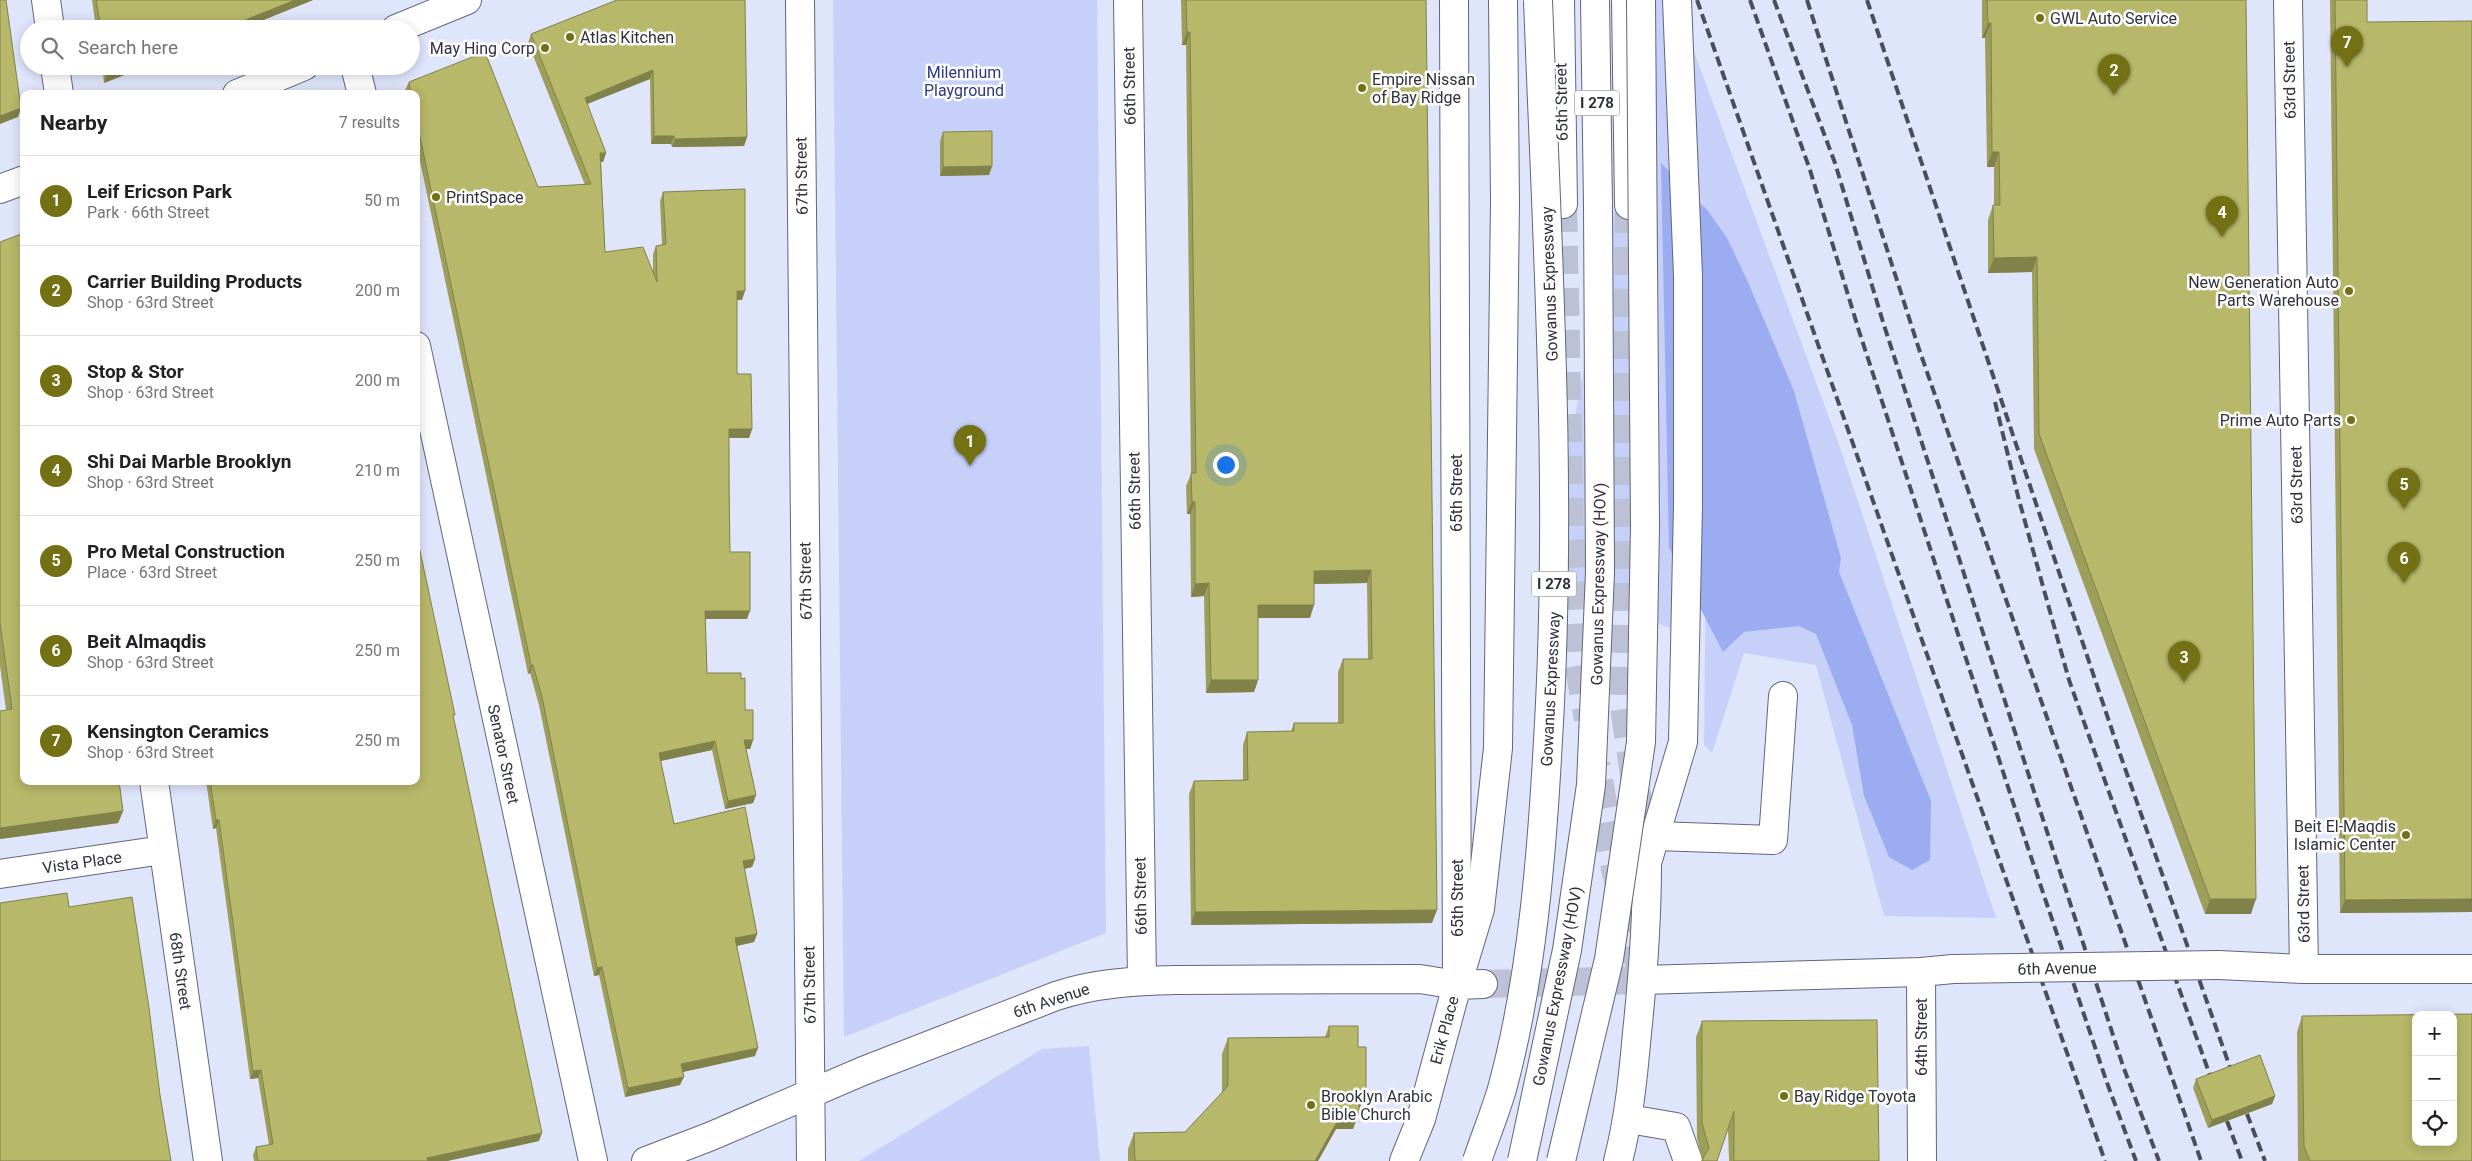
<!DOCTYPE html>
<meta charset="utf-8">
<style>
:root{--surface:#fff;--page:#f2f2f2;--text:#202124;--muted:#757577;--line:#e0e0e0;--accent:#737114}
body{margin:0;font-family:Roboto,sans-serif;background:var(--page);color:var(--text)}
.controls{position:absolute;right:15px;bottom:15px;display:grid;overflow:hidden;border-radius:10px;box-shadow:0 2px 12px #0003}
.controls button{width:45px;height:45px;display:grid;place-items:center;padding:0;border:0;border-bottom:1px solid var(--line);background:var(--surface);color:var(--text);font:25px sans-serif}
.you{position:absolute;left:1225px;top:464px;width:18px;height:18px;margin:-12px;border:4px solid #fff;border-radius:50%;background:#1a73e8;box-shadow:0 0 0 8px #1a73e833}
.badge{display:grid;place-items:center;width:32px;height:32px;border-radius:50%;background:var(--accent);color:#fff;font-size:16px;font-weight:700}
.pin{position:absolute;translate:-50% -41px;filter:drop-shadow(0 1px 2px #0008)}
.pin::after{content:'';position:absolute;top:26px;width:18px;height:15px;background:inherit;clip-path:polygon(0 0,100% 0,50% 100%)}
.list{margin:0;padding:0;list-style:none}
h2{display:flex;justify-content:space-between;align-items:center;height:65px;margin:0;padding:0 20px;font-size:21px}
h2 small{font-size:16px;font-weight:400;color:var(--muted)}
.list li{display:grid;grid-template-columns:32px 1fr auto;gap:15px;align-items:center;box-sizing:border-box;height:90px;padding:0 20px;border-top:1px solid var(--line)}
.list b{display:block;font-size:19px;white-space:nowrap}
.list p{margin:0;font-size:16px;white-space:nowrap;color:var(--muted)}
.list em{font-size:16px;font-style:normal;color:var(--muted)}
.icon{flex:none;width:28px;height:28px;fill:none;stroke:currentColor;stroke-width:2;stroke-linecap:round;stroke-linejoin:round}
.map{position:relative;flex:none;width:2472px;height:1161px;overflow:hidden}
.search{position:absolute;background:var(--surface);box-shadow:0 2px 12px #0003;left:20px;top:20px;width:400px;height:55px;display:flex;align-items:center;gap:12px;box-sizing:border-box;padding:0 18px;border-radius:28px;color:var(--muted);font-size:19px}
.panel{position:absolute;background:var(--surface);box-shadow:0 2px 12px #0003;left:20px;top:90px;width:400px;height:695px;border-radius:10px}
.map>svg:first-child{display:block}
.green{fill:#c6d0f9}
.forest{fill:#9cacf1}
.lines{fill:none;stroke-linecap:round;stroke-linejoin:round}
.major-tunnel{stroke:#bcc1d5;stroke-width:28;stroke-dasharray:28 14;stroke-linecap:butt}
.minor-casing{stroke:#60667d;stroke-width:30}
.major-casing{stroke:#60667d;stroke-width:30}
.highway-casing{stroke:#60667d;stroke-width:30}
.minor{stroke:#fff;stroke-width:28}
.major{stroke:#fff;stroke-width:28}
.highway{stroke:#fff;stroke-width:28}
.rail{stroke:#4b4e5a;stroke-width:4;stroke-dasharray:10 5;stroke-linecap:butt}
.major-bridge-casing{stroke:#60667d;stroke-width:30;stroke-linecap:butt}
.highway-bridge-casing{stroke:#60667d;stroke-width:30;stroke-linecap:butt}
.major-bridge{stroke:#fff;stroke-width:28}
.highway-bridge{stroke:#fff;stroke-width:28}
.wall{fill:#9e9e5b}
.shaded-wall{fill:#81814a}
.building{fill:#b8b86a;stroke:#81814a;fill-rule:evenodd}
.poi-dot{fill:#737114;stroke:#fff;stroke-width:2}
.labels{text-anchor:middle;stroke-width:5;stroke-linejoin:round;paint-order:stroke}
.shield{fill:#fff;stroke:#6d7076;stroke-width:1}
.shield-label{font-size:15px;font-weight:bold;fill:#2f323c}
.poi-label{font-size:16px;fill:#2f323c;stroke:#fff;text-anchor:start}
.park-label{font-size:16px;fill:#2e3685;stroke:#fff}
.street-label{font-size:16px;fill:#2f323c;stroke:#fff}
</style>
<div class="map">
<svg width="2472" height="1161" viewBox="0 0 2472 1161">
<rect width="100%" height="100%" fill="#dfe5fb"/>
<path class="green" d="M833,0H1097L1106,933L844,1037Z
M1655,0H1675L1841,450L1996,918L1884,916L1816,665L1744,653L1712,753L1704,745L1707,460L1677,631L1544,576Z
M1089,1046L1100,1161H859L1042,1049Z"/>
<path class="forest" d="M1661,163L1708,211L1727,238L1748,282L1794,391L1841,558L1839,572L1931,801L1930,860L1912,870L1889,857L1864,796L1852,725L1816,634L1799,626L1744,632L1723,652L1669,548Z"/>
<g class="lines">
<path class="major-tunnel" d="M1563,204L1570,532L1577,657L1588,719
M1629,205L1624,707L1647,863
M1483,984L1643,980L1615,869L1596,764"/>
<g class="minor-casing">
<path id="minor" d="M46,0L50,29
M800,0L811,1161
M1128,0L1142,981
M2288,0L2304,969
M396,29L467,0
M55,66L59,94
M355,66L362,94
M237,94L304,66
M0,189L24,180
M416,346L593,1161
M154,781L208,1161
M1656,836L1773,840L1783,696
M0,874L163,850
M1921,972L1922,1161
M1629,1119L1676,1127L1688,1161
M646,1161L709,1137L863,1071L1056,996C1095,983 1135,981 1176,980L1420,979L1457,985L1454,0"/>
</g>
<g class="major-casing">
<path id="major" d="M1560,0L1563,204
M1626,0L1629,205
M2218,965L2304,969H2472
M1643,980L1921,972L1953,969
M1404,1161L1421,1119L1457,985L1483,984
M1618,1161C1629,1119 1633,1077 1637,1033C1643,976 1647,920 1647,863"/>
</g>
<g class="highway-casing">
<path id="highway" d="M1595,0L1598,205
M1647,863L1683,742L1688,505V276L1677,0
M1457,985L1480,909L1498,748L1505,202L1503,0"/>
</g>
<use href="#minor" class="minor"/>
<use href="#major" class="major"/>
<use href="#highway" class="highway"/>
<path class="rail" d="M1697,0L2105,1161
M1750,0L1810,170L1859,331L2025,839L2106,1080L2136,1161
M1774,0L1835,163L1883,322L2039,807L2123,1066L2159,1161
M1807,0L1919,349L2201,1161
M1867,0L2120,754L2232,1073
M1995,402L2019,500L2069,680L2212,1081
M2247,1114L2265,1161
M2227,1121L2242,1161"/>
<g class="major-bridge-casing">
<path id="major-bridge" d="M1953,969L2218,965"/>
</g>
<g class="highway-bridge-casing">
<path id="highway-bridge" d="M1477,1161C1485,1137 1495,1113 1502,1089C1532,979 1542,853 1548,740C1563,493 1547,246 1538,0
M1522,1161L1567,950L1591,785L1600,572L1598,205
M1561,1161L1609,959L1641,742L1645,527L1641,0"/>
</g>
<use href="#major-bridge" class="major-bridge"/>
<use href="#highway-bridge" class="highway-bridge"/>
</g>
<path class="wall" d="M92,0H313L241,29H96Z
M617,0L747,137L744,146L672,147L671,144H651L650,79L587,104L606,153L603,162H601L605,252L653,274V254L656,246L662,245L660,201L663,192L742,300H737V374L752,429L749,438H729L730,552L747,619H705L707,673L741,679L745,710L753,740L750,749H746L756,795L753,803L725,809L712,750L660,761L674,824L755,859L752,867L744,869L757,934L754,942L737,946L755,1056L683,1072L680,1085L625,1097L599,975L594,976L539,705L530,673L528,674L416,142V94H406L405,90L409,82L538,187L585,185L528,43L531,34Z
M1181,0H1426L1432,923L1191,925L1189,794L1194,781H1243V745L1247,732L1291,731L1294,723H1338V672L1343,659H1368L1367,583L1314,584L1310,618H1258V680L1254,692L1206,693L1204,596L1191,597L1190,514H1187L1186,486L1191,474L1186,45H1182Z
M1982,0H2246L2251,914H2205L2034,449L2032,272L1988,273V220L1993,205H1994V167H1987L1985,38H1982Z
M2330,0H2367V22L2472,912L2340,913Z
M102,66H147L104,83Z
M943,132L992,166L989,175L940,176V141Z
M24,233V781H119L123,811L118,823L0,839V711L6,710L0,666V242Z
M453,719L539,1141L447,1161H254L253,1155L256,1147L269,1145L258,1078L250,1079L216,828L213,829L206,781H416Z
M2302,1016L2472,1161H2298L2297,1032Z
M1702,1021L1879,1161H1729L1728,1128L1717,1161H1701L1702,1159L1697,1138L1696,1037Z
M1329,1026L1358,1047L1366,1091L1360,1107L1359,1108L1353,1129H1336L1318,1161H1128V1149L1134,1133L1185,1132L1222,1093V1054L1228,1038L1325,1037Z
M2196,1079L2275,1096L2272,1104L2208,1128L2193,1088Z"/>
<path class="shaded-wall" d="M295,0H313L241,29H223Z
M1988,23H1991L1985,38H1982Z
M1187,32H1190L1186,45H1182Z
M129,66H147L104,83L107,75Z
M653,70L650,79L582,106L585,98Z
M21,108L18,117L0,124V116Z
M654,136H674L671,144H651Z
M747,137L744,146L672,147L675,139Z
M1992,152H1999L1994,167H1987Z
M600,153H606L603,162H597Z
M992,166L989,175L940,176L943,167Z
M2037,257L2032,272L1988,273L1994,258Z
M737,291H745L742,300H734Z
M729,429H752L749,438H726Z
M1192,502H1195L1190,514H1187Z
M1371,570L1367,583L1309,584L1314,571Z
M1209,583L1204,596L1191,597L1195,584Z
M1258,605H1314L1310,618H1253Z
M705,611H750L747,619H702Z
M531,665H533L530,673L528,674Z
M1211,680H1258L1254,692L1206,693Z
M744,740H753L750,749H741Z
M715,741L712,750L656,762L659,753Z
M756,795L753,803L725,809L728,801Z
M123,811L118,823L0,839V828Z
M216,820H219L216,828L213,829Z
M755,859L752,867L740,870L743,861Z
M2210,899H2256L2251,914H2205Z
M2472,899V912L2340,913L2345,900Z
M1437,910L1432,923L1191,925L1195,912Z
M757,934L754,942L732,947L735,938Z
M602,967L599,975L594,976L597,968Z
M758,1048L755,1056L678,1073L681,1064Z
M261,1070L258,1078L250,1079L253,1071Z
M684,1077L680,1085L625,1097L628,1088Z
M1366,1091L1360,1107L1353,1108L1359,1092Z
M2275,1096L2272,1104L2208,1128L2212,1120Z
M1342,1113H1359L1353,1129H1336L1318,1161H1315Z
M542,1133L539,1141L447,1161H426L427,1158Z"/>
<path class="building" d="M0,0H6L21,108L0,116Z
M96,0H295L223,29H101Z
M617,0H745L747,137L675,139L674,136H654L653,70L585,98L606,153H600L605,252L643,247L657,282L656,246L666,244L663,192L745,189V291H737V374H751L752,429H729V488L730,552H750V611H705L707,673H741V679L745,678V710H753V740H744L756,795L728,801L715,741L659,753L674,824L745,807L755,859L743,861L757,934L735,938L758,1048L681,1064L684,1077L628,1088L602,967L597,968L542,697L533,665H531L416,118V94H411L409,82L485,52L538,187L591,184L531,34Z
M1186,0H1426L1437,910L1195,912L1194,781L1248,780L1247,732L1294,731V723H1343V659H1372L1371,570L1314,571V605H1258V680H1211L1209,583L1195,584V502H1192L1191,473H1196L1190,32H1187Z
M1987,0H2246L2256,899H2210L2039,434L2037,257L1994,258L1993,205H2000L1999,152H1992L1991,23H1988Z
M2335,0H2367V22L2472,21V899L2345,900Z
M106,66H129L107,75Z
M992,131V166L943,167V132Z
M24,233V781H119L123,811L0,828V711L12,709L0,623V242Z
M416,532L455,715H453L542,1133L427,1158L428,1161H258L256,1147L273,1144L261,1070L253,1071L219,820H216L210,781H416Z
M67,893L69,907L132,897L149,1008L160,1095L171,1161H0V903Z
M2472,1014V1161H2310L2304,1146L2302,1016ZM2416,1015H2453V1142H2416Z
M1877,1020L1879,1161H1734V1111L1717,1161H1703V1158L1709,1148L1702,1123V1021Z
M1329,1026H1358V1047H1366V1091L1359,1092V1113H1342L1315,1161H1135L1134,1133L1185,1132L1228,1086V1038L1329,1037Z
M2260,1055L2275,1096L2212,1120L2196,1079Z"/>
<g class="poi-dot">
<circle cx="2040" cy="18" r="5"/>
<circle cx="570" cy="37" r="5"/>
<circle cx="545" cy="48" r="5"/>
<circle cx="1362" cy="88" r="5"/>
<circle cx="436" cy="197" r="5"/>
<circle cx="2349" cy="291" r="5"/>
<circle cx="2351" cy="420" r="5"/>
<circle cx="2406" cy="835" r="5"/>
<circle cx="1784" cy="1096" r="5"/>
<circle cx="1311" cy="1105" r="5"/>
</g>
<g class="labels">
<g class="shield">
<rect x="1574.5" y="90.5" width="45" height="25" rx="4"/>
<rect x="1531.5" y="571.5" width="45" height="25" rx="4"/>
</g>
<g class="shield-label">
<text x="1597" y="108">I 278</text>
<text x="1554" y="589">I 278</text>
</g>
<g class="poi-label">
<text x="2050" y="24">GWL Auto Service</text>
<text x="580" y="43">Atlas Kitchen</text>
<text x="535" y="54" text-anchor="end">May Hing Corp</text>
<text x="1372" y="85">Empire Nissan<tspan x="1372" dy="18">of Bay Ridge</tspan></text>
<text x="446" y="203">PrintSpace</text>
<text x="2339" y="288" text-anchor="end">New Generation Auto<tspan x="2339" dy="18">Parts Warehouse</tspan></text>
<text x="2341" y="426" text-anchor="end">Prime Auto Parts</text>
<text x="2396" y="832" text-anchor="end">Beit El-Maqdis<tspan x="2396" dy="18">Islamic Center</tspan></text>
<text x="1321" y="1102">Brooklyn Arabic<tspan x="1321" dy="18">Bible Church</tspan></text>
<text x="1794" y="1102">Bay Ridge Toyota</text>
</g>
<g class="park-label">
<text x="964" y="78">Milennium<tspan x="964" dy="18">Playground</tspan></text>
</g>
<g class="street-label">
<text transform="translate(2289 80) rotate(-91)" y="6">63rd Street</text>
<text transform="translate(1129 86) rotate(-91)" y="6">66th Street</text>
<text transform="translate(1561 102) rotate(-91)" y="6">65th Street</text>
<text transform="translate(801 176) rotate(-91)" y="6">67th Street</text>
<text transform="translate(1549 284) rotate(-92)" y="6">Gowanus Expressway</text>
<text transform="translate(2296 485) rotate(-91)" y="6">63rd Street</text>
<text transform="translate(1134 491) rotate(-91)" y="6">66th Street</text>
<text transform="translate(1456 493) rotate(-90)" y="6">65th Street</text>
<text transform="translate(805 581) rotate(-91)" y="6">67th Street</text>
<text transform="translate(1598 584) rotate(-89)" y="6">Gowanus Expressway (HOV)</text>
<text transform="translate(1550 689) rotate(-87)" y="6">Gowanus Expressway</text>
<text transform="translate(504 754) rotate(78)" y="6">Senator Street</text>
<text transform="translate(82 862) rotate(-8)" y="6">Vista Place</text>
<text transform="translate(1140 896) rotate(-91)" y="6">66th Street</text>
<text transform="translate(1457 898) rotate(-90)" y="6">65th Street</text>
<text transform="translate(2303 904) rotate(-91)" y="6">63rd Street</text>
<text transform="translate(2057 968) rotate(-1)" y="6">6th Avenue</text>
<text transform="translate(181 971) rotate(82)" y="6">68th Street</text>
<text transform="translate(809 985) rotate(-91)" y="6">67th Street</text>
<text transform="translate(1557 986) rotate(-79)" y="6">Gowanus Expressway (HOV)</text>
<text transform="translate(1051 1000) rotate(-18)" y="6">6th Avenue</text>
<text transform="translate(1444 1030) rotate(-75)" y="6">Erik Place</text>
<text transform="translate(1921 1037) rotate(-90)" y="6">64th Street</text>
</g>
</g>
</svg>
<div class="controls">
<button>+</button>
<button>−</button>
<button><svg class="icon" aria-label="locate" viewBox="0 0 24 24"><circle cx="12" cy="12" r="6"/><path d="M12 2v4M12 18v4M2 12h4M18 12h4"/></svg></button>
</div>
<div class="you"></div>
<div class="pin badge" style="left:970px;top:466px">1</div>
<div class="pin badge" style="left:2114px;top:95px">2</div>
<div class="pin badge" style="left:2184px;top:682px">3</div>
<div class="pin badge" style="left:2222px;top:237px">4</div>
<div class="pin badge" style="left:2404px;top:509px">5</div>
<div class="pin badge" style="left:2404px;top:583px">6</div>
<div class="pin badge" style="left:2347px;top:67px">7</div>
<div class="search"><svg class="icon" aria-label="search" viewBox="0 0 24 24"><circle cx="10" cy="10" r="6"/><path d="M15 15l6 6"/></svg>Search here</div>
<section class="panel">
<h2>Nearby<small>7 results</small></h2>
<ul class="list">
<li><span class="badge">1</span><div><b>Leif Ericson Park</b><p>Park · 66th Street</p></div><em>50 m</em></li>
<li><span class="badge">2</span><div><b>Carrier Building Products</b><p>Shop · 63rd Street</p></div><em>200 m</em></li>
<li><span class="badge">3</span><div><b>Stop &amp; Stor</b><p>Shop · 63rd Street</p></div><em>200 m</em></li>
<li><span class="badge">4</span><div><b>Shi Dai Marble Brooklyn</b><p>Shop · 63rd Street</p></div><em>210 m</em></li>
<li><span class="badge">5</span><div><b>Pro Metal Construction</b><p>Place · 63rd Street</p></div><em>250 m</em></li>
<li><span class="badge">6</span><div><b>Beit Almaqdis</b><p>Shop · 63rd Street</p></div><em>250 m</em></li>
<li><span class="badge">7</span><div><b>Kensington Ceramics</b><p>Shop · 63rd Street</p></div><em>250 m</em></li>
</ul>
</section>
</div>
